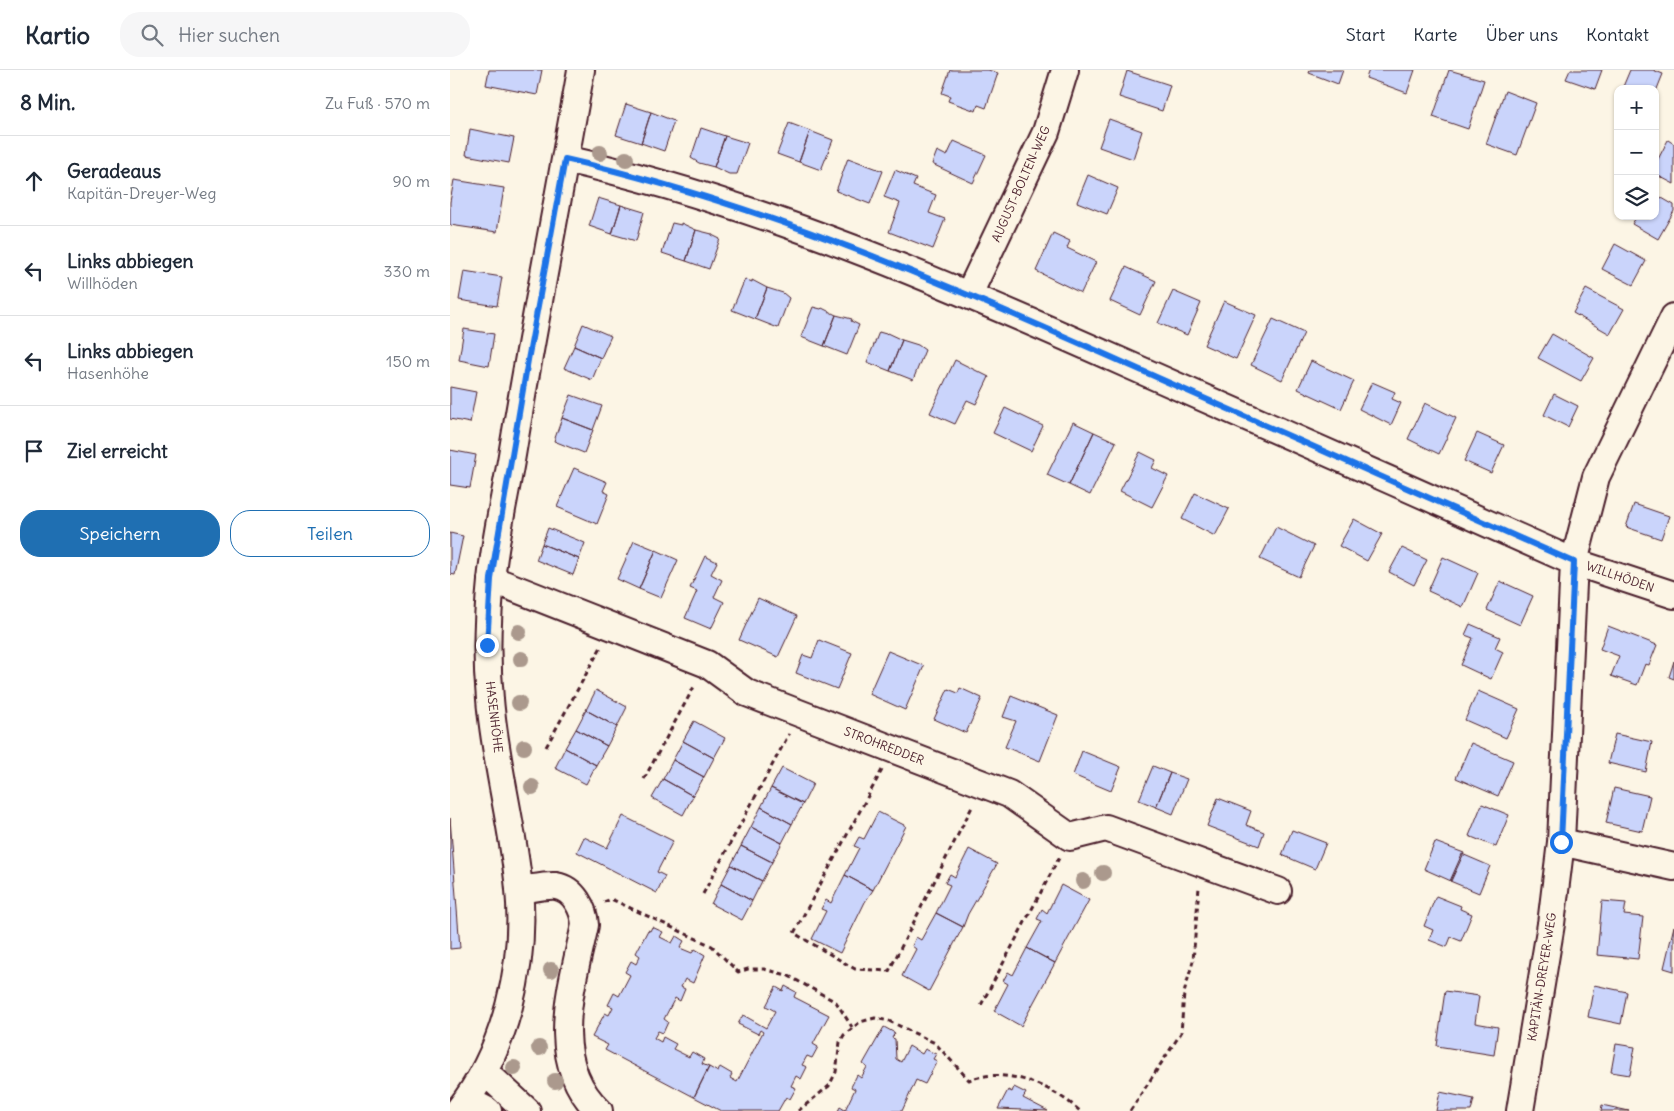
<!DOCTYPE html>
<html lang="de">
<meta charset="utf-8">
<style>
:root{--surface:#fff;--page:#f6f6f7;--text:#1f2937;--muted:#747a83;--line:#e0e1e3;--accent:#1f6fb2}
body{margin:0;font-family:Delius,sans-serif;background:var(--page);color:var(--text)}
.controls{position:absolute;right:15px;top:15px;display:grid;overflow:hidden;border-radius:10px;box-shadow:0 1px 4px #0004}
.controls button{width:45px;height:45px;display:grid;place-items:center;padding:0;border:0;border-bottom:1px solid var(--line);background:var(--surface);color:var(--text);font:25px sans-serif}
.stop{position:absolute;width:15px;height:15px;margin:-11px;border:4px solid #1a73e8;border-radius:50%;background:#fff}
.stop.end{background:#1a73e8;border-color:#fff;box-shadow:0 1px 5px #0008}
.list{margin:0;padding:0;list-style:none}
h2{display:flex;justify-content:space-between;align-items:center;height:65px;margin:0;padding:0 20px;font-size:21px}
h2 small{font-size:16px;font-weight:400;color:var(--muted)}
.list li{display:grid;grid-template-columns:32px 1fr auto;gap:15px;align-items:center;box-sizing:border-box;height:90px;padding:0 20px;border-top:1px solid var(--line)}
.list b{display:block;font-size:19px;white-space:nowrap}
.list p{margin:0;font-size:16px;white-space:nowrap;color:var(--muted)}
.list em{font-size:16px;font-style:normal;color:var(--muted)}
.actions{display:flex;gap:10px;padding:15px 20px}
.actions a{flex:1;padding:11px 0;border:1px solid var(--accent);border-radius:20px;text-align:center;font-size:18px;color:var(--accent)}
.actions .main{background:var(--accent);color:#fff}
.icon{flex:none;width:28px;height:28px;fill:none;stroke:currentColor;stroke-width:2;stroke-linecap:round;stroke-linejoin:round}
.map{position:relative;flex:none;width:1224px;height:1041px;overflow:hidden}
header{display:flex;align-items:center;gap:30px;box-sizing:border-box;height:70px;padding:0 25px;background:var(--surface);border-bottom:1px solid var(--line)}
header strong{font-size:24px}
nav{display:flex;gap:28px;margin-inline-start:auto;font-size:18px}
.search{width:350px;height:45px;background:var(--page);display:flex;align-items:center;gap:12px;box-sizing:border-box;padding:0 18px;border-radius:20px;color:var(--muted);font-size:19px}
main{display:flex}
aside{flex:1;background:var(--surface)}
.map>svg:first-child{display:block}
.building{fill:#cad4fb;stroke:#4a1f2b}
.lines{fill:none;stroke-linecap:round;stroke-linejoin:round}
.minor-casing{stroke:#4a1f2b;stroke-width:30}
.path{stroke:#4a1f2b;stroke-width:3;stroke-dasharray:5 4;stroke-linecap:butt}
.minor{stroke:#fcf5e5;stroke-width:26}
.tree{fill:#ab998d}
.route{stroke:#1a73e8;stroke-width:6}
.labels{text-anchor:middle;stroke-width:4;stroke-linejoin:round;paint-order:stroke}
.street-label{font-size:12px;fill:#4a1f2b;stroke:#fcf5e5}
</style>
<header>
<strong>Kartio</strong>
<div class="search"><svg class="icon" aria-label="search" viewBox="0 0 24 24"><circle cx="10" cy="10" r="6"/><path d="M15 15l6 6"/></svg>Hier suchen</div>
<nav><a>Start</a><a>Karte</a><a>Über uns</a><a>Kontakt</a></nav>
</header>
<main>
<aside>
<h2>8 Min.<small>Zu Fuß · 570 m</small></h2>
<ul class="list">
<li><svg class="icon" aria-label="ahead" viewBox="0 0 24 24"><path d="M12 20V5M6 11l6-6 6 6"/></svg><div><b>Geradeaus</b><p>Kapitän-Dreyer-Weg</p></div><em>90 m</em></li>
<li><svg class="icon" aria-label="left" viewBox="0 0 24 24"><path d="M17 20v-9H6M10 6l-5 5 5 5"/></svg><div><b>Links abbiegen</b><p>Willhöden</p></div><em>330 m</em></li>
<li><svg class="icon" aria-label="left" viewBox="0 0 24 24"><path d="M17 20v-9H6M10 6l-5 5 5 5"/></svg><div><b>Links abbiegen</b><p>Hasenhöhe</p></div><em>150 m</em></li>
<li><svg class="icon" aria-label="arrive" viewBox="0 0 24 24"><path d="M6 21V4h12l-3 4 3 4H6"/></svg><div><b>Ziel erreicht</b></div></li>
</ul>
<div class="actions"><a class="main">Speichern</a><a>Teilen</a></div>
</aside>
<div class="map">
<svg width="1224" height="1041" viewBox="0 0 1224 1041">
<rect width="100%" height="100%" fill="#fcf5e5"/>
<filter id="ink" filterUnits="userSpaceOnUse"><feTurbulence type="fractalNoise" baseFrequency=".02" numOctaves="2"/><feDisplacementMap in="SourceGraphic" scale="10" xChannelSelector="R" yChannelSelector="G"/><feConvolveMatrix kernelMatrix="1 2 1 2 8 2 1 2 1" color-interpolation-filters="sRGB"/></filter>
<g filter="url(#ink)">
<path class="building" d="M39,0H92L87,25L36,15Z
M500,0H538L548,3L536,38L528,35L526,41L498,31L500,26L492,23Z
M860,0H893L888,14L859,3Z
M919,0H965L957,23L916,8Z
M999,0L1034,10L1018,59L983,47Z
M1120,0H1152L1145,19L1116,9Z
M1180,0H1203L1213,4L1205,24V19H1172Z
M677,1L720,15L712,41L669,27Z
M1055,21L1086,33L1067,85L1036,74Z
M176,34L201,42L191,73L166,65Z
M201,42L224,51L214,81L191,73Z
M659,49L692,61L683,89L649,77Z
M339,53L360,61L349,92L327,84Z
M251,58L275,66L264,97L249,93L241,88Z
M20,59L64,68L59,93L16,85Z
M360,61L383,70L371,100L349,92Z
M275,66L298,73L287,104H279L264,97Z
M1218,70L1224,74V114L1205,104V95Z
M504,71L536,85L523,113L482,94L487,81L497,86Z
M398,88L433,101L420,134L386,121Z
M445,100L466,109L463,116L486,125L479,143L495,149L483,179L439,162L450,133L434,127Z
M638,105L668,118L657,144L627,132Z
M4,110L54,118L47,162L0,155V132Z
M1205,124L1224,135V141L1208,169L1182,154L1187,146H1205Z
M148,128L171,135L162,164L139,156Z
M171,135L194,142L186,171L162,164Z
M222,153L231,155V153L246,160L236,191L212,183Z
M246,160L262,164V165L270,169L259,199L236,191Z
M603,163L620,171L617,178L646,192L631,223L586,201Z
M1165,174L1196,191L1183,215L1152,199Z
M676,197L706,211L690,245L660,231Z
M14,201L52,207L47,236L9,230Z
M295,209L302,212V210L317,218L305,249L282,240Z
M317,218L333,223L339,228L328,258L305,249Z
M1136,219L1174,239L1160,264L1123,243Z
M723,221L751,233L737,265L708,253Z
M774,231L806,245L786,289L754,275Z
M363,237L371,239L372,238L386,245L374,276L351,267Z
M386,245L402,249L401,251L409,255L397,285L374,276Z
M823,249L854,263L832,310L801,295Z
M133,254L161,266L151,288L124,276Z
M14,259L44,264L39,296L9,290Z
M429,262L436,264L437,263L452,270L440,301L417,292Z
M1102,264L1144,288L1131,311L1088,288Z
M452,270L468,275L475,280L463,310L440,301Z
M124,276L151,288L142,310L114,298Z
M505,290L539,307L526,334L517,330L505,354L480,343Z
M861,291L904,311L891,339L848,319Z
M922,312L945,322L942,329L951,333L941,355L909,339Z
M0,317L26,322L20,353L0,349Z
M1104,324L1128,336L1118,357L1094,345Z
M121,325L152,336L143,360L112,348Z
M975,333L1006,348L989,384L958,369Z
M555,338L593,356L581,381L543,363Z
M112,348L143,360L134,383L104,371Z
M623,352L644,362L619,415L597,405Z
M644,362L666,372L640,425L619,415Z
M1027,363L1054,375L1041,403L1014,391Z
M0,380L26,385L20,418L0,415Z
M690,382L706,390L702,398L718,406L702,437L670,421Z
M124,398L157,412L153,421L159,424L147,454L107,437Z
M745,423L779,439L765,466L732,449Z
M1184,434L1219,446L1211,469L1176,457Z
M904,449L932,464L917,491L889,476Z
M826,457L864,476L849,507L810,489Z
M98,458L135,473L129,489L92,474Z
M0,463L13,466L5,505L0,504Z
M184,471L206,480L189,519L167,509Z
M92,474L129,489L123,505L86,490Z
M952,478L977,490L964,515L939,502Z
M206,480L228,490L211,528L189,519Z
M255,486L267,492L261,504L272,510L264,527L274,532L261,559L235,548L247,521L240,518Z
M993,487L1028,503L1013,537L978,521Z
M1050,511L1083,526L1070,555L1037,540Z
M308,528L347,546L328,587L289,570Z
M1020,554L1050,567L1045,578L1053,582L1041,609L1011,595L1023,568L1015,565Z
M1158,556L1207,575L1199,595L1195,594L1187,615L1161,606L1169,586L1150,579Z
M369,570L402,583L387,619L346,603L353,585L362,588Z
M438,581L474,596L455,640L419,624Z
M1224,591V609L1219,607Z
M510,618L532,628L516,663L484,649L498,619L508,623Z
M146,620L177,637L167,657L136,640Z
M1028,621L1069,639L1056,668L1015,650Z
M561,626L608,645L590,691L555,677L566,651L553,647Z
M136,640L167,657L157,676L126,659Z
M244,651L275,668L264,688L233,671Z
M126,659L157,676L146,695L115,678Z
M1165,664L1202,672L1196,702L1158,693Z
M233,671L264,688L254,707L223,690Z
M1021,673L1063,691L1048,726L1006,708Z
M115,678L146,695L136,714L105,698Z
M632,681L671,697L661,721L623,705Z
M223,690L254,707L243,726L213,709Z
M703,696L720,703L706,737L689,730Z
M332,698L363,714L353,734L321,718Z
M720,703L737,709L723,744L706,737Z
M213,709L243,726L233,745L202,728Z
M321,718L353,734L342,754L311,737Z
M1164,718L1200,726L1192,761L1156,753Z
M768,728L801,741L796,755L814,762L809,776L757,756Z
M1032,734L1059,745L1046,777L1019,766Z
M311,737L342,754L332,773L301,757Z
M428,742L456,756L423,820L395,805L409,778L404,776L409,767L414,769Z
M173,746L223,771L207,802L215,806L207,823L127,782L134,767L157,778Z
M0,748L10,878L0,879Z
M301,757L332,773L322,792L291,776Z
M842,760L876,773L865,799L832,785Z
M985,772L1014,783L1001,811L974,799Z
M291,776L322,792L312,811L281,795Z
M519,779L547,794L518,844L513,857L486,843L500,815L495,813L500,804L505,807Z
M1012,784L1040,796L1029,823L1000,811Z
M281,795L312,811L302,831L271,814Z
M395,805L423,820L415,832L390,883L362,869L376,841L371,839L376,830L381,833Z
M271,814L302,831L292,850L261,834Z
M611,815L639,830L605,893L577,878L592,851L587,849L592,839L597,843Z
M986,826L1011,836L1010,839L1022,844L1011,871L1001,867L997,877L979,870L983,860L974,856Z
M1152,831L1176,833L1174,845L1193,847L1188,889L1147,885Z
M486,843L513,857L479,921L452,906L466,879L462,876L466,867L471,870Z
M1224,856V901L1214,898Z
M202,857L213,862L210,867L222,873L226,866L234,871L230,878L242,883L245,879L255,885L243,913L235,909L231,917L235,919L230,931L225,928L214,949L218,952L213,963L208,961L204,968L211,972L213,967L226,974L223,979L239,987L242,982L254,989L252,994L259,997L244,1027L155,980L158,975L142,967L155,943L159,945L163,937L158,935L164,923L169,926L180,905L175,902L181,891L186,894L190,886L186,883L198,860L200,861Z
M577,878L605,893L571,956L544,941L558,914L553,911L558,902L563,905Z
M1144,915L1177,922L1171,954L1138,947Z
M335,916L346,922L344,927L379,945L363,974L368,977L362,988L357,986L352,995L357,997L351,1009L346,1006L341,1016L346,1018L340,1029L336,1027L328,1041H271L244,1027L259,997L268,1002L270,997L282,1004L280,1008L287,1012L313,962L310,960L308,964L288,954L293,945L316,958L325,941L316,936L326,917L333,921Z
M995,921L1029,926L1025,953L1048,957L1044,985L987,976Z
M434,957L445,963L442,968L445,969L446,989L451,992L459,976L472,984L475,979L486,984L483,989L487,991L475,1014L466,1010L452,1041H388L390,1037L395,1040L405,1019L401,1017L407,1005L411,1008L417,997L413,994Z
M1166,974L1185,977L1180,1005L1161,1002Z
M564,1017L576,1023L573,1028L598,1041L548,1039L558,1020L562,1022Z
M990,1022L1024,1029L1021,1041H986Z
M1152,1035L1179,1041H1151Z"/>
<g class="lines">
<g class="minor-casing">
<path id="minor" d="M115,89C311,133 497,214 679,295C827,360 976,426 1124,492L1224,525
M519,224L596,62L615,0
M41,509L257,594L297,623L559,724L620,767L656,758L828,821
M1111,772L1224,797
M69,820C80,819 95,815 106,816C124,819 134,839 135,855C122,916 96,991 149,1041
M34,1001L77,1041
M17,1030L38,1041
M8,1041C56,981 76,894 69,819C63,755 45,692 40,629C36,590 37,550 41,511C45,467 56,423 63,379C84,252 109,126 131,0
M1070,1041L1101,854L1111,772L1124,492L1146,407L1224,247"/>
</g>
<path class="path" d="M96,677L151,577
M432,700L344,863L405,899L439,901L523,735
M194,709L245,615
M253,824L339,664
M154,832L161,829L262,876L288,902L298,899H314L337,905L386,932L402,957
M531,935L609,788
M348,1041L379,1016L386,1002L390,972L394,965L410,952L425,948L439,951L485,973L519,1010C555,996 603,1016 630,1041
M680,1041L731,963L734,923L743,891L749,817"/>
<use href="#minor" class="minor"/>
</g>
<g class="tree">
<circle cx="150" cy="83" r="8"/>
<circle cx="176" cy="89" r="8"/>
<circle cx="69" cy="562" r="8"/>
<circle cx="71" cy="589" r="8"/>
<circle cx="69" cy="633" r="8"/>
<circle cx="74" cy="677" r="8"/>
<circle cx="82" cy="717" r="8"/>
<circle cx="653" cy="803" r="8"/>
<circle cx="633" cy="811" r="8"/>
<circle cx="101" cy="900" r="8"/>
<circle cx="89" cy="978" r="8"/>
<circle cx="64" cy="998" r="8"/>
<circle cx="105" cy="1011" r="8"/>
</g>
</g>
<g class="lines" filter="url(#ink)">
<path class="route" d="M37,575L41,509L78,290L115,89C311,133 497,214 679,295C827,360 975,426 1124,492L1111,772"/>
</g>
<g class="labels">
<g class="street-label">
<text transform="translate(571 114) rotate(-66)" y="4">AUGUST-BOLTEN-WEG</text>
<text transform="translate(1170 507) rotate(19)" y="4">WILLHÖDEN</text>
<text transform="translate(44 647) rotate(83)" y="4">HASENHÖHE</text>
<text transform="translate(434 676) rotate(21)" y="4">STROHREDDER</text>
<text transform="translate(1092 907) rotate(-81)" y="4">KAPITÄN-DREYER-WEG</text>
</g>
</g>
</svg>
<div class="controls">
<button>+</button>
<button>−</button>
<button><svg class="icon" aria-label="layers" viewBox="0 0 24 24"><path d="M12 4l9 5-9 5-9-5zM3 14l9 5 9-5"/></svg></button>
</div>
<div class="stop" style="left:1111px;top:772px"></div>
<div class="stop end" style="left:37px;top:575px"></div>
</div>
</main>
